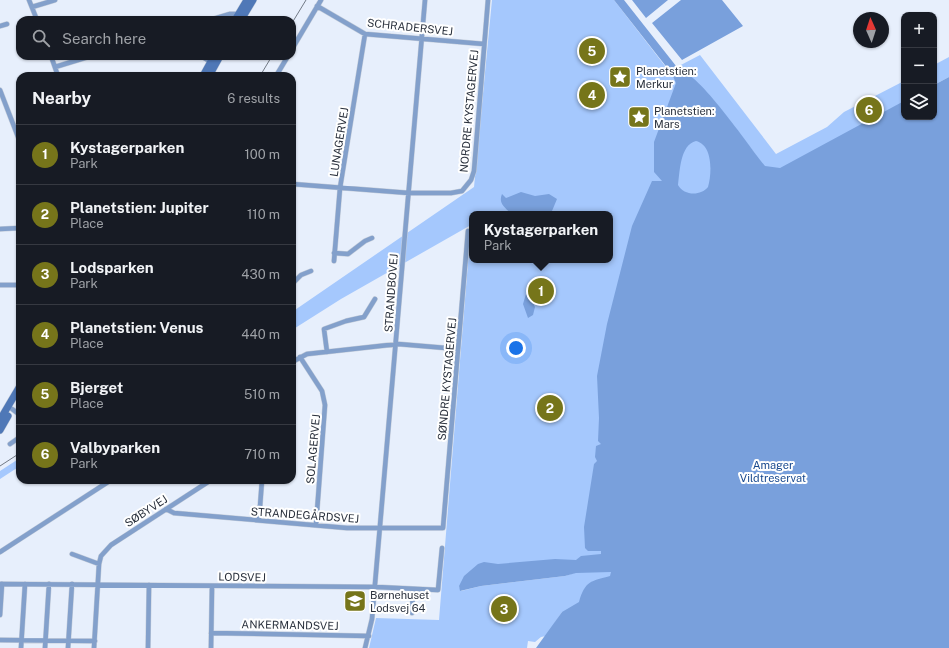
<!DOCTYPE html>
<meta charset="utf-8">
<style>
:root{--surface:#171b24;--page:#20242c;--text:#f1f3f6;--muted:#9ea1a6;--line:#363941;--accent:#76751a}
body{margin:0;font-family:"Public Sans",sans-serif;background:var(--page);color:var(--text)}
.controls{position:absolute;right:12px;top:12px;display:grid;overflow:hidden;border-radius:8px;box-shadow:0 1px 3px #0004}
.controls button{width:36px;height:36px;display:grid;place-items:center;padding:0;border:0;border-bottom:1px solid var(--line);background:var(--surface);color:var(--text);font:20px sans-serif}
.compass{position:absolute;left:853px;top:12px;width:36px;height:36px;border-radius:50%;background:var(--surface);box-shadow:0 1px 3px #0004;rotate:357deg}
.you{position:absolute;left:516px;top:348px;width:14px;height:14px;margin:-10px;border:3px solid #fff;border-radius:50%;background:#1a73e8;box-shadow:0 0 0 6px #1a73e833}
.badge{display:grid;place-items:center;width:26px;height:26px;border-radius:50%;background:var(--accent);color:#fff;font-size:13px;font-weight:700}
.pin{position:absolute;translate:-50% -50%;border:2px solid #fff;box-shadow:0 1px 4px #0006}
.popup{position:absolute;left:469px;top:211px;width:144px;height:52px;box-sizing:border-box;display:grid;place-content:center;border-radius:8px;background:var(--surface);filter:drop-shadow(0 1px 3px #0005);font-size:13px;white-space:nowrap;color:var(--muted)}
.popup b{font-size:15px;color:var(--text)}
.popup::after{content:'';position:absolute;left:50%;top:100%;margin-left:-8px;border:8px solid transparent;border-top-color:var(--surface)}
.list{margin:0;padding:0;list-style:none}
h2{display:flex;justify-content:space-between;align-items:center;height:52px;margin:0;padding:0 16px;font-size:17px}
h2 small{font-size:13px;font-weight:400;color:var(--muted)}
.list li{display:grid;grid-template-columns:26px 1fr auto;gap:12px;align-items:center;box-sizing:border-box;height:60px;padding:0 16px;border-top:1px solid var(--line)}
.list b{display:block;font-size:15px;white-space:nowrap}
.list p{margin:0;font-size:13px;white-space:nowrap;color:var(--muted)}
.list em{font-size:13px;font-style:normal;color:var(--muted)}
.icon{flex:none;width:22px;height:22px;fill:none;stroke:currentColor;stroke-width:2;stroke-linecap:round;stroke-linejoin:round}
.map{position:relative;flex:none;width:949px;height:648px;overflow:hidden}
.search{position:absolute;background:var(--surface);box-shadow:0 1px 3px #0004;left:16px;top:16px;width:280px;height:44px;display:flex;align-items:center;gap:10px;box-sizing:border-box;padding:0 14px;border-radius:12px;color:var(--muted);font-size:15px}
.panel{position:absolute;background:var(--surface);box-shadow:0 1px 3px #0004;left:16px;top:72px;width:280px;height:412px;border-radius:12px}
.map>svg:first-child{display:block}
.green{fill:#a5c8fd;fill-rule:evenodd}
.water{fill:#79a0dc;fill-rule:evenodd}
.lines{fill:none;stroke-linecap:round;stroke-linejoin:round}
.street-casing{stroke:#c5cdda;stroke-width:5.5}
.secondary-casing{stroke:#c5cdda;stroke-width:8}
.street{stroke:#83a0cb;stroke-width:4.5}
.secondary{stroke:#4f78b7;stroke-width:7}
.tram{stroke:#727a86;stroke-width:1}
.labels{text-anchor:middle;stroke-width:4;stroke-linejoin:round;paint-order:stroke}
.street-label{font-size:11px;fill:#2a313d;stroke:#fff}
.poi-label{font-size:11px;fill:#2a313d;stroke:#fff;text-anchor:start}
.park-label{font-size:11px;fill:#17488e;stroke:#fff}
</style>
<div class="map">
<svg width="949" height="648" viewBox="0 0 949 648">
<rect width="100%" height="100%" fill="#e7effc"/>
<path class="green" d="M492,0H614L672,75L756,155L715,102L677,67L700,55L776,154L827,127L844,112L904,81V117H934L949,648L562,612L546,636L541,637L535,642L528,641L527,648H369L376,618L439,620L471,225L341,299L292,330V312L474,187ZM472,214H610V260H472ZM574,573L565,576L481,586L461,591L459,586Z
M949,57V77L934,85V65Z
M20,458V466L0,479V471Z"/>
<path class="water" d="M614,0H624L680,71C698,71 751,149 765,166L780,168L904,101V117H934V85L949,77V648H536L562,612L579,602C585,581 591,581 610,576L611,572L576,573L565,576L481,586L460,591L459,586L464,576L478,564L484,562L498,564L555,559L576,560L581,556L601,554V551H588L585,548L584,527L594,464L597,461L595,457L596,446L601,444L598,441L599,418L597,376L607,324L632,226L652,181H662L654,172V142L676,83L672,74ZM696,141C713,145 712,173 708,187C701,196 684,196 678,185C680,171 680,145 696,141Z
M632,0H668L646,18Z
M681,0H722L743,26L682,60L652,23Z
M521,192L535,196L549,194L557,199L552,211L547,214H511C505,207 498,204 502,194L506,198Z
M533,293L535,297L533,296L532,301L535,307L533,315L528,318L523,304L526,294L529,297V294Z"/>
<g class="lines">
<g class="street-casing">
<path id="street" d="M29,0L37,20
M317,6L365,34L484,44
M32,7L55,0
M210,20L230,14H239
M0,26L7,24
M292,49L321,0
M51,56L58,76
M201,56L211,62
M55,67L91,56
M276,76L288,56
M0,90L20,142
M292,184L409,193H451L462,191L471,180L474,171L488,0
M0,229L20,228
M334,253L348,254L365,241L372,238
M334,261L340,188L365,34
M292,284L301,275L311,271
M0,285H20
M327,352L324,329L346,321L364,317L375,299
M300,357L322,391L325,405L316,525
M292,362L307,354L398,344L458,349
M12,409L20,415
M10,444L20,437
M166,509L174,513L347,528H443L468,231
M259,520L262,480
M0,552L111,480
M72,554L99,564
M0,584L377,587L438,590L442,548
M412,613L413,589
M0,615L2,584
M211,633L369,636
M0,640L95,641
M21,648L25,584
M45,648L49,584
M68,648L72,584
M94,648L99,564L101,556L111,545L211,480
M148,648L149,585
M211,648L212,586
M365,648L372,619L425,0"/>
</g>
<g class="secondary-casing">
<path id="secondary" d="M235,20L247,0
M241,20L253,0
M203,76L214,56
M209,76L220,56
M0,420L20,386
M0,430L8,416"/>
</g>
<use href="#street" class="street"/>
<use href="#secondary" class="secondary"/>
<path class="tram" d="M292,23L306,0
M260,76L272,56
M0,466L20,453"/>
</g>
<defs>
<g id="sight-square" transform="scale(1.15)"><rect x="-9" y="-9" width="18" height="18" rx="4" fill="#76751a" stroke="#fff"/><path d="M0-6L1.8-2.2L6-1.7L2.9 1.2L3.7 5.4L0 3.3L-3.7 5.4L-2.9 1.2L-6-1.7L-1.8-2.2Z" fill="#fff"/></g>
<g id="school-square" transform="scale(1.15)"><rect x="-9" y="-9" width="18" height="18" rx="4" fill="#76751a" stroke="#fff"/><path d="M0-5L7-2L0 1L-7-2ZM-4 1L0 2.5L4 1V4Q0 6-4 4Z" fill="#fff"/></g>
</defs>
<g fill-rule="evenodd">
<use href="#sight-square" x="620" y="77"/>
<use href="#sight-square" x="639" y="117"/>
<use href="#school-square" x="355" y="601"/>
</g>
<g class="labels">
<g class="street-label">
<text transform="translate(410 27) rotate(6)" y="4">SCHRADERSVEJ</text>
<text transform="translate(469 111) rotate(-85)" y="4">NORDRE KYSTAGERVEJ</text>
<text transform="translate(339 142) rotate(-81)" y="4">LUNAGERVEJ</text>
<text transform="translate(391 293) rotate(-86)" y="4">STRANDBOVEJ</text>
<text transform="translate(447 379) rotate(-85)" y="4">SØNDRE KYSTAGERVEJ</text>
<text transform="translate(313 449) rotate(-85)" y="4">SOLAGERVEJ</text>
<text transform="translate(146 511) rotate(-33)" y="4">SØBYVEJ</text>
<text transform="translate(305 515) rotate(4)" y="4">STRANDEGÅRDSVEJ</text>
<text transform="translate(242 577) rotate(1)" y="4">LODSVEJ</text>
<text transform="translate(290 625) rotate(1)" y="4">ANKERMANDSVEJ</text>
</g>
<g class="poi-label">
<text x="636" y="75">Planetstien:<tspan x="636" dy="13">Merkur</tspan></text>
<text x="654" y="115">Planetstien:<tspan x="654" dy="13">Mars</tspan></text>
<text x="370" y="599">Børnehuset<tspan x="370" dy="13">Lodsvej 64</tspan></text>
</g>
<g class="park-label">
<text x="773" y="469">Amager<tspan x="773" dy="13">Vildtreservat</tspan></text>
</g>
</g>
</svg>
<div class="controls">
<button>+</button>
<button>−</button>
<button><svg class="icon" aria-label="layers" viewBox="0 0 24 24"><path d="M12 4l9 5-9 5-9-5zM3 14l9 5 9-5"/></svg></button>
</div>
<svg class="compass" viewBox="-18 -18 36 36"><path d="M0-13l5 13h-10z" fill="#e53935"/><path d="M0 13l5-13h-10z" fill="#9ea1a6"/></svg>
<div class="you"></div>
<div class="pin badge" style="left:541px;top:291px">1</div>
<div class="popup"><b>Kystagerparken</b>Park</div>
<div class="pin badge" style="left:550px;top:408px">2</div>
<div class="pin badge" style="left:504px;top:609px">3</div>
<div class="pin badge" style="left:592px;top:95px">4</div>
<div class="pin badge" style="left:592px;top:51px">5</div>
<div class="pin badge" style="left:869px;top:110px">6</div>
<div class="search"><svg class="icon" aria-label="search" viewBox="0 0 24 24"><circle cx="10" cy="10" r="6"/><path d="M15 15l6 6"/></svg>Search here</div>
<section class="panel">
<h2>Nearby<small>6 results</small></h2>
<ul class="list">
<li><span class="badge">1</span><div><b>Kystagerparken</b><p>Park</p></div><em>100 m</em></li>
<li><span class="badge">2</span><div><b>Planetstien: Jupiter</b><p>Place</p></div><em>110 m</em></li>
<li><span class="badge">3</span><div><b>Lodsparken</b><p>Park</p></div><em>430 m</em></li>
<li><span class="badge">4</span><div><b>Planetstien: Venus</b><p>Place</p></div><em>440 m</em></li>
<li><span class="badge">5</span><div><b>Bjerget</b><p>Place</p></div><em>510 m</em></li>
<li><span class="badge">6</span><div><b>Valbyparken</b><p>Park</p></div><em>710 m</em></li>
</ul>
</section>
</div>
